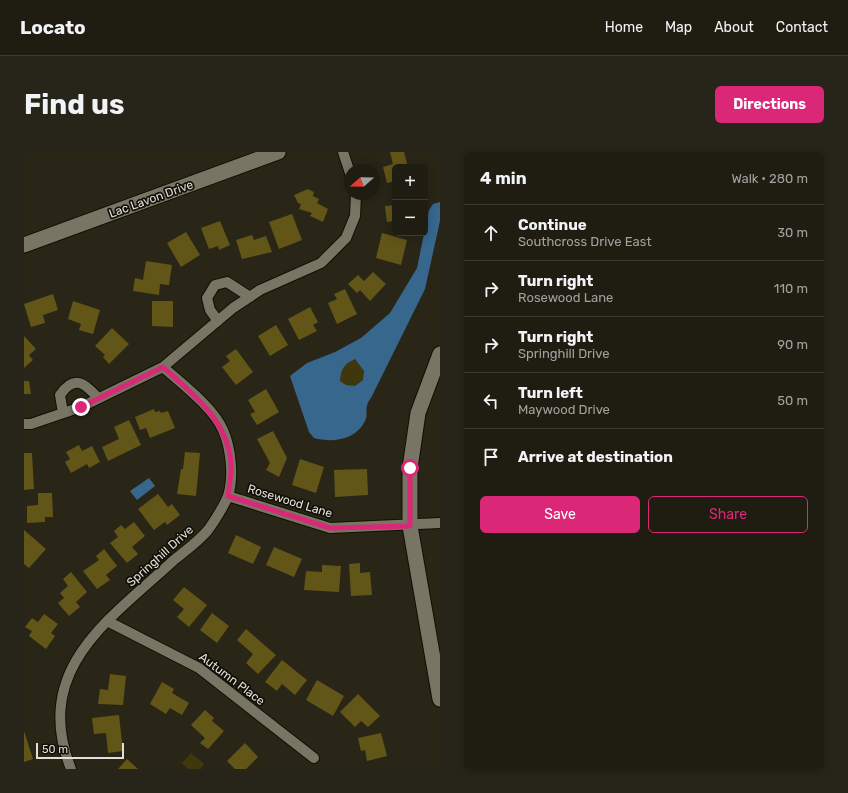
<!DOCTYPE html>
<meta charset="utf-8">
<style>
:root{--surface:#1f1c11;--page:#27251a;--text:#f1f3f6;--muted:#a1a19f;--line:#3c3a31;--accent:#db2777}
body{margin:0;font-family:Rubik,sans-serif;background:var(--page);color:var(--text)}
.controls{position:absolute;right:12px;top:12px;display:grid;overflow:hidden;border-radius:6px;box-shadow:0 2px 10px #0003}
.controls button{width:36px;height:36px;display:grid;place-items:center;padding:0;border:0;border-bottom:1px solid var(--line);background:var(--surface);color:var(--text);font:20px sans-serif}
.compass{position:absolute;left:320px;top:12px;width:36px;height:36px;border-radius:50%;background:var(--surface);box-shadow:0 2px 10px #0003;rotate:250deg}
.scale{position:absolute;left:12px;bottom:10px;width:88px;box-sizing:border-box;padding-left:4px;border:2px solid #e1dfd6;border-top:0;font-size:11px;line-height:14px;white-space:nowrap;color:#e1dfd6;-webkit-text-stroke:3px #100f08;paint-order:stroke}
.stop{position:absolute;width:12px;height:12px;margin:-9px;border:3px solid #db2777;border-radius:50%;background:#fff}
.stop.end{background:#db2777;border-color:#fff;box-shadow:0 1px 4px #0008}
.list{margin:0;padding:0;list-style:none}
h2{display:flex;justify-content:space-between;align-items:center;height:52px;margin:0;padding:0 16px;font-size:17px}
h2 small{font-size:13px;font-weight:400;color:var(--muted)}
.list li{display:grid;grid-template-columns:26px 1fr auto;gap:12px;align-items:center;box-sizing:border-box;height:56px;padding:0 16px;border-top:1px solid var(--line)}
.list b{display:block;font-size:15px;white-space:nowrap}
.list p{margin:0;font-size:13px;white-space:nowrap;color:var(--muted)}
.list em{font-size:13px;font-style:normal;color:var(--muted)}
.actions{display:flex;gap:8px;padding:12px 16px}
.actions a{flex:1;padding:9px 0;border:1px solid var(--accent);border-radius:6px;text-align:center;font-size:14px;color:var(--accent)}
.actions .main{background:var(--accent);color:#fff}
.icon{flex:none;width:22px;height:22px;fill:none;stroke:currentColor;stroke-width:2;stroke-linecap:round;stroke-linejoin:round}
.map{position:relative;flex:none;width:416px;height:617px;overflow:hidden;border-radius:6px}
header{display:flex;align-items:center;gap:24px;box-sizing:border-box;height:56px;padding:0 20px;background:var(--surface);border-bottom:1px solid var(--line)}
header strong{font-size:19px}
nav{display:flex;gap:22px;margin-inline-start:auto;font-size:14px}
.intro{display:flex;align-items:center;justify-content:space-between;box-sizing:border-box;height:96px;padding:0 24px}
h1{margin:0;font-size:28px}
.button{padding:10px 18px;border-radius:6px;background:var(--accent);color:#fff;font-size:14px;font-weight:700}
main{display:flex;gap:24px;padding:0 24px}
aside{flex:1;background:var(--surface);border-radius:6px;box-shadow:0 2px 10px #0003}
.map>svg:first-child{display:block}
.green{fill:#40370c}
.water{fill:#37678d;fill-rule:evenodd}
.building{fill:#625518}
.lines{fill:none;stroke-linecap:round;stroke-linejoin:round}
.street-casing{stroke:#120f03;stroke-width:12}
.secondary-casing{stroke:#120f03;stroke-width:17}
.street{stroke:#797564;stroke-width:10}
.secondary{stroke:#797564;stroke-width:15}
.route{stroke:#db2777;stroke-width:5}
.labels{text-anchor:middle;stroke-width:3.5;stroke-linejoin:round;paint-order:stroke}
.street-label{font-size:12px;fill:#e1dfd6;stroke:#100f08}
</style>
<header>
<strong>Locato</strong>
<nav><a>Home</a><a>Map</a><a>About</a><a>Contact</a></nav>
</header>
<div class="intro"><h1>Find us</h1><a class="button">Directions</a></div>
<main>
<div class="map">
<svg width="416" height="617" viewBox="0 0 416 617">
<rect width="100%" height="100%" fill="#292617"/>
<path class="green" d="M331,207L340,219L339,228L331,234L322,233L316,229C317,217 320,212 331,207Z
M167,601L180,612L177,617H164L158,611Z"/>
<path class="water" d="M416,50V69L401,137L347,246C339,256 345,261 341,269C332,288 309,291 290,286L285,280L266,224L283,211L311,200L337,186L366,161L393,116L405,58L409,52ZM331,207L340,219L339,228L331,234L322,233L316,229C317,217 320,212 331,207Z
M125,326L131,334L113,348L106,339Z"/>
<path class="building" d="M366,0H380L384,15H371V29L363,31L359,15L369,12Z
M284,37L290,40L289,44L295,47L293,51L304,57L299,70L286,64L288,61L275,57L277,52L274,51L270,43Z
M371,53V69L363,70L361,54Z
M268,62L278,88L255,97L245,70Z
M196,69L206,93L195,98L194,94L185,97L177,76Z
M162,80L176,103L157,115L143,91Z
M358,81L383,88L377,113L352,106Z
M228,83L230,88L242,84L248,100L218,107L212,88Z
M122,109L148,113L145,133L136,132L135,143L109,139L111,126L119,128Z
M349,120L362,132L346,149L336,138L333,141L324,132L334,123L340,129Z
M321,137L333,162L313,172L304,151L313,147L310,142Z
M29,142L34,158L19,163L21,171L7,175L0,152Z
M49,149L76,158L69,182L55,178L57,172L44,167Z
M128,149H149V175L128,174Z
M286,155L294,170L289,173L293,179L275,188L264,167Z
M252,173L264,193L246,204L234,184Z
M88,176L105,192L85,212L79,205L81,203L71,194Z
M0,184L12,197L5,203L9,208L0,216Z
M212,197L229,220L212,233L198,215L206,209L202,204Z
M0,229H5L7,242H0Z
M242,237L255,260L233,273L226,262L231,260L224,248Z
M130,257L131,260L136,259L137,261L144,259L151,276L126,286L122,276L116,278L111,265Z
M105,268L117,293L84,309L78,295L95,287L90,275Z
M249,279L263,306L255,325L242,318L246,311L233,287Z
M55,293L58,299L68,294L76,310L65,316L63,312L47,321L41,310L46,307L42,300Z
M161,300L176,301L172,344L153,342L157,317H159Z
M0,301H8L10,337L0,338Z
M276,307L300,315L292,341L268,333Z
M343,317L344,343L311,345L310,318Z
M14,341H28L29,365H21V370L3,371V354L14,353Z
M134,342L144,355L148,352L156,363L143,373L141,370L130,378L114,357Z
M110,370L121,384L108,395L114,402L103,411L86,391L94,385L90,379L97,373L101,377Z
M0,378L22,397L5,416L0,412Z
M212,383L237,395L229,412L204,401Z
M250,395L278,407L270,425L242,413Z
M80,397L93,414L82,423L86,428L73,437L59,419L75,408L72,404Z
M336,411V421L346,420L348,443L327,444L325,412Z
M298,413L317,414L315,440L280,438L282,419L298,420Z
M47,420L63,440L52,450L56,455L45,464L34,451L40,446L36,441L44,434L39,427Z
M160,435L183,453L165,475L153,465L160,457L149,448Z
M188,461L205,474L193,491L176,478Z
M20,462L34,472L27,481L31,484L22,497L5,484L8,479L1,475L8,466L14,470Z
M222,477L252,503L234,522L222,511L229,502L213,488Z
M258,508L283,528L271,543L258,532L253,539L241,530Z
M86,522L102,524L99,553L74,552L76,537L84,538Z
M293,528L320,544L309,564L282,548Z
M138,530L150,537L148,541L165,551L158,563L146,556L142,562L126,552Z
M334,542L356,564L344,575L337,569L331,575L316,560Z
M181,558L190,566L188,569L200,579L184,597L176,591L181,586L167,573Z
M95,563L99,599L84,601L82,581L70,582L68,566Z
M0,579L9,607L0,610Z
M357,581L363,604L343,609L341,598L337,599L334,586Z
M221,591L234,605L222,617H211L203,609Z
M103,607L114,617H94Z"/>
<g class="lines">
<g class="street-casing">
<path id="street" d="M319,0L326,21
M194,169L186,158L183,146L191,133L203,130L226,145
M39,261L36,243C50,222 61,231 74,246
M0,272H7L57,255L139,215L209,156L236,138L297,111L322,86L331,64L332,42
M204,344L306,376L416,371
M83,469L175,516L290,606
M47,617C7,517 86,467 150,408C161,399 175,389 184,378C190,370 201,352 204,344C210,325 207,296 199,278C189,255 158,232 139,215"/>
</g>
<g class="secondary-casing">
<path id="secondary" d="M0,93L254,0
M416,202L394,261L386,316V374L416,547"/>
</g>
<use href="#street" class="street"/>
<use href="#secondary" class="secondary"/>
</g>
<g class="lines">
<path class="route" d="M57,255L139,215C168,242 203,267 207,310C208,321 205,333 204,344L306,376L386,374V316"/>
</g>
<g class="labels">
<g class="street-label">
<text transform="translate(127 47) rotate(-20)" y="4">Lac Lavon Drive</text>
<text transform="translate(266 349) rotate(17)" y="4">Rosewood Lane</text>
<text transform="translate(136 404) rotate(-42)" y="4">Springhill Drive</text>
<text transform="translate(208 527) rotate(37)" y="4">Autumn Place</text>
</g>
</g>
</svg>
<div class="controls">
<button>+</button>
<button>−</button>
</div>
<svg class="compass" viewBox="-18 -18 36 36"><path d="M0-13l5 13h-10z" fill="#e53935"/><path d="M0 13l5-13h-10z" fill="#a1a19f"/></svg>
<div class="scale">50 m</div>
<div class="stop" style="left:386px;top:316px"></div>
<div class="stop end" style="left:57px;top:255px"></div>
</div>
<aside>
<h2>4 min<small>Walk · 280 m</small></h2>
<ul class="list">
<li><svg class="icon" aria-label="ahead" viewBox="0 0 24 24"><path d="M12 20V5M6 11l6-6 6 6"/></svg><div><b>Continue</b><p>Southcross Drive East</p></div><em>30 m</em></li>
<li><svg class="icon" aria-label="right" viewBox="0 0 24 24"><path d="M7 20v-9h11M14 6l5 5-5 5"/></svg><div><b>Turn right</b><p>Rosewood Lane</p></div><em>110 m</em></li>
<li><svg class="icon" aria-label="right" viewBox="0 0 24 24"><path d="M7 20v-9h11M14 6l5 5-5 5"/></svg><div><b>Turn right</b><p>Springhill Drive</p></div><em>90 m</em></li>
<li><svg class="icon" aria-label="left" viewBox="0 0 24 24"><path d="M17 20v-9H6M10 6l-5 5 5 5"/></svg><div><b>Turn left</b><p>Maywood Drive</p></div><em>50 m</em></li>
<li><svg class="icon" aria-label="arrive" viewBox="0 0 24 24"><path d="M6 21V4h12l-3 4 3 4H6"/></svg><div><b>Arrive at destination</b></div></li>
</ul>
<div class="actions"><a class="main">Save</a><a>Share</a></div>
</aside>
</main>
